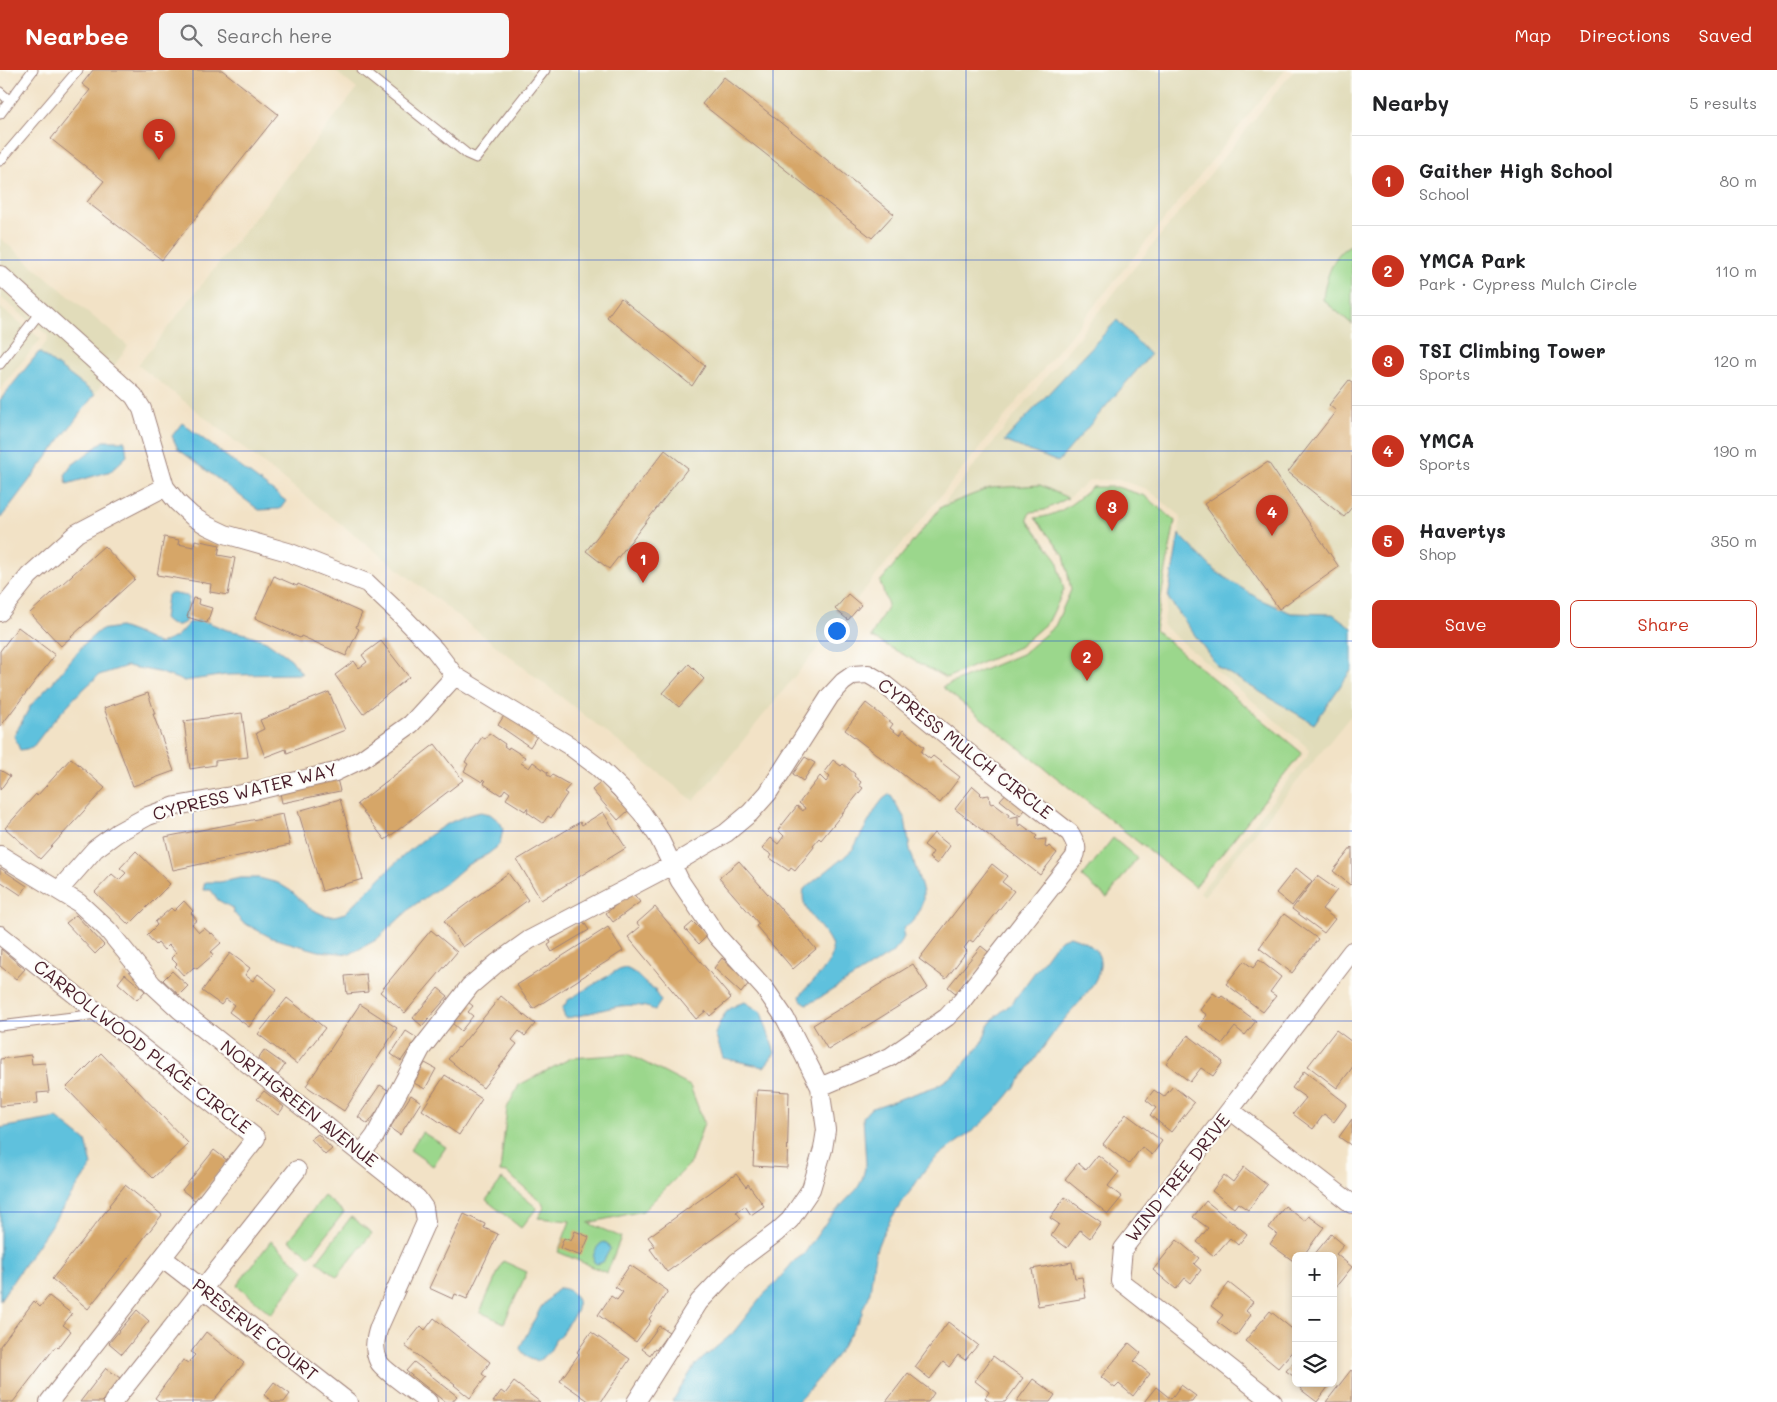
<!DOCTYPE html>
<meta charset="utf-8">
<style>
:root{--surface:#fff;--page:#f6f6f6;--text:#202124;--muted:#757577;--line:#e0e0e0;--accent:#c8321e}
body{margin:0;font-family:Mali,sans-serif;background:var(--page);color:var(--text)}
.controls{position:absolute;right:15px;bottom:15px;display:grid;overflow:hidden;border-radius:8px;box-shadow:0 2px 8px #0003}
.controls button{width:45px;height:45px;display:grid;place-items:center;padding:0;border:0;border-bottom:1px solid var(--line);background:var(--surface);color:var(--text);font:25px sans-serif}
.you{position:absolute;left:836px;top:560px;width:18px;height:18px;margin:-12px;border:4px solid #fff;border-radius:50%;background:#1a73e8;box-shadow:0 0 0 8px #1a73e833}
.badge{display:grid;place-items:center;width:32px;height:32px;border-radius:50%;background:var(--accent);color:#fff;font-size:16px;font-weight:700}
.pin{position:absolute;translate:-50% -41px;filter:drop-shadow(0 1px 2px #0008)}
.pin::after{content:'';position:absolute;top:26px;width:18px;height:15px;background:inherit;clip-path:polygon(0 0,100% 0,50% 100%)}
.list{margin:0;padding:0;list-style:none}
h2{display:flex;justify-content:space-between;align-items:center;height:65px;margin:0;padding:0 20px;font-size:21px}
h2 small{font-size:16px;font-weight:400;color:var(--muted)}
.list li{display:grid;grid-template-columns:32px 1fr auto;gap:15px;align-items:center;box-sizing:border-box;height:90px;padding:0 20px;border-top:1px solid var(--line)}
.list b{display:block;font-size:19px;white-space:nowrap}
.list p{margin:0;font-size:16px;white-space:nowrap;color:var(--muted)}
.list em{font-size:16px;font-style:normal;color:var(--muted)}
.actions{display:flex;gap:10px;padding:15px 20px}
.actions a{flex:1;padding:11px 0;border:1px solid var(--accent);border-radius:8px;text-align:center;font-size:18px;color:var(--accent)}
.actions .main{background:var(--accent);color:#fff}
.icon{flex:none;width:28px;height:28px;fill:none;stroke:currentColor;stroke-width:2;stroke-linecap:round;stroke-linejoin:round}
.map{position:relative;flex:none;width:1352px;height:1332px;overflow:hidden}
header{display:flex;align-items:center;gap:30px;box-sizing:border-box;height:70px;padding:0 25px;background:var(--accent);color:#fff}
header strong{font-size:24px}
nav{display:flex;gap:28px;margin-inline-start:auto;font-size:18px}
.search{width:350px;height:45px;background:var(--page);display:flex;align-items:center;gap:12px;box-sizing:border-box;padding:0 18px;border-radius:8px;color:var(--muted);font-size:19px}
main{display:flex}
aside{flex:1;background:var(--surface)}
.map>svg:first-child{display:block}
.built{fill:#e1dcba}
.green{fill:#9bd78c;stroke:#727b5c}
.water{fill:#5fc1dd;stroke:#547084}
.building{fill:#d6a668}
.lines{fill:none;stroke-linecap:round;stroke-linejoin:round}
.lane-casing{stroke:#9e8078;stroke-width:11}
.street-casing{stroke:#9e8078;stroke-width:20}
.lane{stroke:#fff;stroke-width:9}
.street{stroke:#fff;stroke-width:18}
.grid{fill:none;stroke:#1d4ed8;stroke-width:1;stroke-opacity:0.55}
.labels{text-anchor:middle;stroke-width:4.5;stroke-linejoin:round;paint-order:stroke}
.street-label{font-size:18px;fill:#4a1f2b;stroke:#fdfcf7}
</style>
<header>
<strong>Nearbee</strong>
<div class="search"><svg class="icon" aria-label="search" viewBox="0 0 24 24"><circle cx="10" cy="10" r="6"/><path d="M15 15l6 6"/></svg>Search here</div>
<nav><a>Map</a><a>Directions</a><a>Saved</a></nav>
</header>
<main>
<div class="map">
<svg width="1352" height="1332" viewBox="0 0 1352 1332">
<rect width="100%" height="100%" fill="#fdfcf7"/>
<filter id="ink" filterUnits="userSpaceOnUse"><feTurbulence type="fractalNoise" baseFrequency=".02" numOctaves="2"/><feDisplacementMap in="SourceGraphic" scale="10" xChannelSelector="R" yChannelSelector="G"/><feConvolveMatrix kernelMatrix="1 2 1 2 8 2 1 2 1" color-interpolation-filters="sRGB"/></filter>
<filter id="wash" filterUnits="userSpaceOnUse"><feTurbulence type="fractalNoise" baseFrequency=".0096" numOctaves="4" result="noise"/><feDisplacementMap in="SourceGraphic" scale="20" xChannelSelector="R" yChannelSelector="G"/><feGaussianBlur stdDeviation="1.12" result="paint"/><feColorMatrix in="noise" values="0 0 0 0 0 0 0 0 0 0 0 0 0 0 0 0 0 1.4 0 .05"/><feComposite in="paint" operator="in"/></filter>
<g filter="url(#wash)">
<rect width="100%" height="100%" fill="#f2e2c6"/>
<path class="built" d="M334,0H1285L694,731L138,295L357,19Z
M1294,0H1352V558L1333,544L1291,543L1259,529L1215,501L1179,464L1181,446L1147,419L1119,410H1093L1088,412L1068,428L1040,415L990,418L941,437Z
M0,168L128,276L95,324L39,282L47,271L48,266L45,263L0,227V217L41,254L53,240L0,193Z
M0,237L41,269L0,319Z
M1168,527L1218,597L1313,654L1352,599V644L1204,826L1200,822L1307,687L1309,681L1307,677L1163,556Z"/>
<path class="green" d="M1352,175V254L1323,230C1324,213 1334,179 1352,175Z
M1040,415L1068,428L1045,440L1031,442L1028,446V451L1057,489L1064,520L1049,551L1019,577L946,608L871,567L888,535L880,512L941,437L990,418Z
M1092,417H1117L1145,426L1175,451L1155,560L1302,683L1195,817L942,617L1022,584L1055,556L1071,520L1064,485L1035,448C1059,446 1075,432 1092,417Z
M1113,768L1137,788L1107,828L1082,807Z
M628,984L690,1016L704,1053L690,1094L643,1141L588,1153L621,1167L607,1203L558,1182L570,1151L538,1148L544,1138L542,1132L507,1103L500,1102L507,1038L519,1015L571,988Z
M422,1062L446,1077L433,1096L410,1080Z
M502,1109L537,1138L521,1158L486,1130Z
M324,1126L344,1142L310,1186L289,1170Z
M351,1147L372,1163L337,1207L317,1191Z
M271,1171L304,1200L271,1244L237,1215Z
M503,1191L527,1202L504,1253L480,1242Z"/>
<path class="water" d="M1117,250L1150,285L1058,392L1004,371Z
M39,282L95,324L0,449V330Z
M182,353L286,431L280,439L259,440L178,379L172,366Z
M104,371H125L127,386L111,401L67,414L65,405L72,395Z
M1179,464L1215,501L1259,529L1291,543L1333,544L1352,558V599L1314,654L1218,597L1168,528Z
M170,523L187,526L189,528L185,552C179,557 169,556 164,549L167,526Z
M202,550L227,560L247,564L266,571L291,589L302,604L226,605L184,611L158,602L127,596L99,605L75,627L48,657L32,678L20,680L14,666L31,635L53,612L84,574L100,560L120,557L134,562L159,574L176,567L189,553Z
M890,724L905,749L910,779L923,822V831L917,846L910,854L905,857L903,863L904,867L894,882L816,930L807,934L801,930L800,926C809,913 822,905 830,890C843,864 796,848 804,819L843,788L853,779L877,737L883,729Z
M481,742L490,744L500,752L503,758L502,764L500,773L497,777L488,784L467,795L450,810L413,836L376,870L350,884L319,881L272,868L242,852L234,843L232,838L218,830L211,820H203L205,812H220L241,808H259L278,813L291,821L309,838L324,845L335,846L345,843C382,808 428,751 481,742Z
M1070,866C1082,870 1099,877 1100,891C1103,912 1070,941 1058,957C1034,989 1013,1025 983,1052C966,1068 945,1078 929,1095C923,1101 919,1109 914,1116C899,1137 881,1159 875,1185C872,1199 872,1213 869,1226C868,1230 865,1233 864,1236C862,1238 863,1241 862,1243C860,1248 857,1253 854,1257C839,1284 820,1310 797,1332H672L695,1295L732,1264L764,1224L773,1216L794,1191L804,1184L829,1148L857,1119L862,1110L866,1094L863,1047L870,1039L937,1016L956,1003L982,973L988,956L994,948L1012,933L1054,876L1060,870Z
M625,898C639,902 644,917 656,919L655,922L661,931L655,940C625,927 595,945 565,948L562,939L568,930L616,901Z
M745,932L761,942L775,983L764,997L723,988L715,964C723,945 725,938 745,932Z
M57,1048L86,1071L92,1095L0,1230V1058Z
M604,1172L608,1174L610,1179L603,1192L597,1194L594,1192C591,1186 597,1174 604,1172Z
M558,1218C569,1218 580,1226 577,1239C576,1244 571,1249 568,1253C564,1260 562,1265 555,1269C553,1279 546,1288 536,1291L528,1288L520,1279L521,1275L541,1237Z"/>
<g id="blocks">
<path class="building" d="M93,0H222L278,44L162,190L87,132L104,111L51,69L90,20L82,14Z
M724,7L894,144L872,168L702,34Z
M621,228L705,296L692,316L607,247Z
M1349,310L1352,312V437L1344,447L1288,402L1336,341L1329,335Z
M665,380L688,398L609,499L586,481Z
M1268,392L1339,497L1279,539L1204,434Z
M164,467L179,470L178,474L194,477L195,470L220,475L218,485L235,488L228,525L210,522L211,514L157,505Z
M104,476L135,509L61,576L30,543Z
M274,506L297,516L298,514L362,543L356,557L359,559L346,586L301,566L300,568L255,548Z
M848,524L861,535L848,550L835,539Z
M193,528L199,529L198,534L212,538L207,553L187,547Z
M18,557L55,585L0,657V581Z
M381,571L409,607L363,644L335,605L354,591L359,598L367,592L362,585Z
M689,594L704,609L679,637L663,623Z
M329,622L345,660L287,683L286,679L265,687L256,663L264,659L260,650Z
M148,623L155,644H153L174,701L133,716L104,638Z
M866,633L893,654L890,658L899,665L903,660L924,677L921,682L930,689L933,686L960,707L940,733L845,660Z
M242,643L248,687L215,691V695L190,699L184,651Z
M505,644L537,666L530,677L498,655Z
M489,663L505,674L504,676L508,679L509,677L525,687L521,693L529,698L533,692L548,703L547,705L551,707L552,705L570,715L564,722L567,724L551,748L548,746L543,753L527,742L528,740L527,738L525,741L506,729L510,723L505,719L501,725L484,714L485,711L483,709L482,712L464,701L468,694L465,692L482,667L485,669Z
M435,674L463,710L385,770L357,734Z
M805,687L815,693L803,711L793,704Z
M71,688L105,718L40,789L5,758L36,724L37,726Z
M833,690L841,696L843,694L855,704L854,706L861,712L859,715L863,718L821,770L819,768L813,775L814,777L795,801L791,798L789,801L770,788L772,785L762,778L771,768L778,774L784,766L778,760L797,736L803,741L805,738L799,733L820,706L826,712L830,707L824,702Z
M0,700L10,706L0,720Z
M337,709L340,721L282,733L280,723Z
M601,712L628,741L618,750L592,720Z
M973,716L981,723L980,724L982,726L989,725L990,733L992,734L993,733L1009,745L1008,747L1009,748L1018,746V755L1020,756L1021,754L1037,766L1035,768L1037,770L1046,769L1045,777L1047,778L1049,776L1057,783L1040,805L955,739Z
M1009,720L1028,736L1020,746L1000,730Z
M340,729L363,809L322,821L298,741Z
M603,742L626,778L541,830L517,790L580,752L582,755Z
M283,744L290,775L173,800L165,767Z
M934,763L950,776L937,794L929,788L933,782L924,775Z
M1352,777V813L1350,815L1333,801Z
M136,781L170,814L129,855L95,822L112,804L119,810L126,803L120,798Z
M739,791L816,879L793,899L756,856L759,854L719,808Z
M992,794L1007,806L1002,812L1014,821L973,872L970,870L964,878L967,881L946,909L919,889Z
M0,798L27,816L21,825L0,811Z
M1296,798L1312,811L1292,836L1276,823Z
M508,803L528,830L463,877L444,851Z
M1317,806L1337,820L1322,839L1335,849L1324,863L1292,839Z
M632,822L640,832L613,852L606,843Z
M184,831L193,841L191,843L197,850L192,854L199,862L204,858L211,864L212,863L221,873L211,882L213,885L197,899L194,897L184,906L175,896L177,894L171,888L176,883L169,875L164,880L158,873L156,875L147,865L157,855L155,852L171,838L174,841Z
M655,837L731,928L710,946L706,941L696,949L628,867L640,857L637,853Z
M1284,844L1318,869L1292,903L1259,878Z
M76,845L104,875L95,884L66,853Z
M583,851L589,860L552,882L548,875L551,873L550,870Z
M693,852L707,866L699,874L685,859Z
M608,857L623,881L533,939L517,915Z
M431,860L457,882L405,943L380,922Z
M981,876L991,884L958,925L948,917Z
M1,879L25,899L16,909L0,896Z
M230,883L250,898L245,905L253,911L258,904L277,919L249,957L229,942L234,935L226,929L221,935L202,921Z
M722,888L749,913L741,923L714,898Z
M1259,890L1281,907L1270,922L1276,926L1263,942L1226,914L1244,891L1253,898Z
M913,894L928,918L828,980L813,955Z
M172,901L188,916L179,925L163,910Z
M125,904L145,921L137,930L118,913Z
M366,904L368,922L347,924L345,906Z
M438,918L448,926L422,956L413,948Z
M1213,923L1220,928L1222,926L1256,951L1245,965L1235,957L1222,974L1199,956L1207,945L1200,940Z
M501,926L535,954L525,966L519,961L512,970L517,974L483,1018L448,989L458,977L459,978Z
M287,928L325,958L297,994L258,964Z
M468,932L473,936L468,942L473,946L461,961L451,952Z
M360,934L397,958L344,1041L306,1016Z
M1336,960L1352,972V998L1337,1018L1308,996Z
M406,961L417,968L401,991L391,984Z
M1188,965L1223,992L1213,1006L1201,998L1190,1012L1166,993Z
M264,980L285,995L278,1005L257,990Z
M101,983L189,1074L153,1108L66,1018Z
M31,985L32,994L45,993L49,1022L37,1023L38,1033L0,1036V989Z
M425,993L436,999L425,1019L414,1013Z
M1304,1001L1347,1034L1334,1052L1324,1044L1313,1059L1293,1044L1306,1028L1292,1018Z
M445,1005L482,1029L459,1065L422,1040Z
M380,1015L391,1022L368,1054L358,1047Z
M1173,1016L1194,1033L1171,1062L1150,1045L1156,1038L1146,1030L1154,1020L1164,1027Z
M757,1020L789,1022L787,1098L753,1096Z
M264,1021L284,1037L278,1045L257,1029Z
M411,1025L421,1032L400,1065L390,1058Z
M1126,1044L1162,1071L1152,1085L1142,1077L1129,1094L1103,1074Z
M1352,1049V1076L1339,1067Z
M318,1064L332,1079L325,1085L311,1069Z
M214,1080L228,1091L196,1131L182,1120Z
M1098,1085L1119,1102L1108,1116L1122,1127L1108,1144L1065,1109L1078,1093L1086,1100Z
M1244,1097L1267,1115L1248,1140L1238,1133L1234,1138L1212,1121L1224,1105L1233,1112Z
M736,1104L746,1117L748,1114L764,1136L751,1145L745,1136L736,1142L741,1148L667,1202L650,1179L655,1176L648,1167Z
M125,1115L162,1145L88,1239L52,1209L110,1136L109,1135Z
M1065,1127L1101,1152L1090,1168L1080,1160L1067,1178L1051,1166L1059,1154L1050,1148Z
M1206,1131L1247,1164L1238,1175L1230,1168L1214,1186L1197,1172L1208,1158L1193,1147Z
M1285,1136L1305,1151L1309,1146L1324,1157L1303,1186H1296V1193L1270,1174L1277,1164L1269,1158Z
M464,1144L485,1154L484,1158L498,1164L467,1229L455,1224L453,1229L429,1218Z
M575,1161L589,1167L581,1186L560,1178L564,1168L571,1171Z
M1331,1164L1344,1175L1336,1184L1352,1197L1335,1218L1333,1217V1186H1313Z
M1177,1170L1199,1188L1194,1194L1201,1200L1191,1213L1185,1208L1176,1219L1153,1200Z
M1072,1192L1075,1208L1082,1207L1086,1228L1038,1236L1032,1199Z
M630,1195L668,1221L649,1249L651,1251L636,1272L598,1245L611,1226L617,1230L623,1222L615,1217Z
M1229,1213L1253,1232L1246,1241L1251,1245L1236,1266L1217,1252L1223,1245L1211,1236Z
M49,1226L72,1244L63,1255L71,1261L58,1278L56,1276L13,1332H0V1276L34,1231L40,1237Z
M137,1240L149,1251L122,1284L109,1273Z
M1270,1241L1296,1262V1277L1278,1298L1245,1271Z
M434,1248L490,1292L482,1304L486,1307L470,1328L454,1315L455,1314L405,1276L421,1256L425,1260Z
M948,1252L978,1275L965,1290L958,1285L949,1297L943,1292L930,1309L915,1297Z
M659,1256L669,1262L656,1280L654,1279L650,1285L642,1279Z
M206,1262L244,1293L212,1332H158L159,1331L155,1328L183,1290L188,1293L195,1285L191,1282Z
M591,1262L630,1289L601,1332H590L560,1311L579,1284L577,1282Z
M1129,1273L1141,1283L1134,1291L1150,1304L1133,1326L1119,1314L1115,1318L1101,1307Z
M993,1286L1023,1308L1005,1332H990L985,1328L989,1322L975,1311Z
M1296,1289V1308L1286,1301Z
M414,1292L457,1326L452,1332H445L406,1301Z
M106,1298L120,1308L102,1332H80Z
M1351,1300L1352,1301V1332H1326Z
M908,1303L934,1323L928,1332H886Z
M1033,1309L1055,1325L1050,1332H1016Z
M274,1312L290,1324L284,1332H273L264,1325Z
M514,1312L540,1332H493L501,1321L505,1324Z
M1302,1313H1331L1317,1332L1300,1319L1303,1314Z
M1181,1315L1196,1326L1192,1332H1144L1156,1317L1171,1329Z"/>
</g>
</g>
<g filter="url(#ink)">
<use href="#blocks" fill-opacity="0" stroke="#9e8078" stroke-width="1"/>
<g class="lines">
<g class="lane-casing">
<path id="lane" d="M362,0L467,84L476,88L545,0
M0,22L10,31
M0,44L33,0
M0,91L78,0
M0,294L41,241
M0,956L97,944"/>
</g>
<g class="street-casing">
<path id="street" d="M0,205L134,326L142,339L165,417L177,432L192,446L208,456L225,464L288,482L367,513L403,547L435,580L455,606L570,676L598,697L621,719L642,743L659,768L680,811L717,866L765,919L785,948L820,1017L826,1060L823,1079L811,1119L790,1150L777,1162L737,1192L699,1232L636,1332
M0,542L29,506L77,463L165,417
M0,785L79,833L107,859L152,914L180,940L417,1128L424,1138L426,1152L379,1257C375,1269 373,1280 379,1292C382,1299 419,1325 428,1332
M59,820L95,779L117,763L148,746L176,736L242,724L335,702L362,689L411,654L455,606
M0,865L256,1068L49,1332
M1230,1040L1352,1134
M362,1083L375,1066L421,979L470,916L497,893L529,870L672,795L726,763L750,743L768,723L830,626L843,612L853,605L868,604L880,611L993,703L1070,763C1075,772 1079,778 1074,788L961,932L947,947L890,987L820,1017
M163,1188L348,1332
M113,1332L297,1100
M1273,1332L1120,1211L1123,1179L1352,881"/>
</g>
<use href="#lane" class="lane"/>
<use href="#street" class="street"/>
</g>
</g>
<path class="grid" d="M193,0V1332M386,0V1332M579,0V1332M773,0V1332M966,0V1332M1159,0V1332M0,190H1352M0,381H1352M0,571H1352M0,761H1352M0,951H1352M0,1142H1352"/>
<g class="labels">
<g class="street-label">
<text transform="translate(965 679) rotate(38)" y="6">CYPRESS MULCH CIRCLE</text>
<text transform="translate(245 722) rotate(-14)" y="6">CYPRESS WATER WAY</text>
<text transform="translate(142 977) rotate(38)" y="6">CARROLLWOOD PLACE CIRCLE</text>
<text transform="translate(299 1034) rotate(38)" y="6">NORTHGREEN AVENUE</text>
<text transform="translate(1178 1108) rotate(-52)" y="6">WIND TREE DRIVE</text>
<text transform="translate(255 1260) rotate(38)" y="6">PRESERVE COURT</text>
</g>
</g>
</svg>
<div class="controls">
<button>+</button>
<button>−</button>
<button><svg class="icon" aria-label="layers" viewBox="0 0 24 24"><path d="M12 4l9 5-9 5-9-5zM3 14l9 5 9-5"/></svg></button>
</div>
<div class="you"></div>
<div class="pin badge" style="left:643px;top:513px">1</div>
<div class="pin badge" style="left:1087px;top:611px">2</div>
<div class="pin badge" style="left:1112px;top:461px">3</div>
<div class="pin badge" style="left:1272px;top:466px">4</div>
<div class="pin badge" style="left:159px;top:90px">5</div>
</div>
<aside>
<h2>Nearby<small>5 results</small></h2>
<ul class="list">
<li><span class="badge">1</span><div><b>Gaither High School</b><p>School</p></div><em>80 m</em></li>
<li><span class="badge">2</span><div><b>YMCA Park</b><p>Park · Cypress Mulch Circle</p></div><em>110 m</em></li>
<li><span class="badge">3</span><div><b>TSI Climbing Tower</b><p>Sports</p></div><em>120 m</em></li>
<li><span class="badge">4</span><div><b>YMCA</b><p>Sports</p></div><em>190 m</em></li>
<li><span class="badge">5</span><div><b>Havertys</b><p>Shop</p></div><em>350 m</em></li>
</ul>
<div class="actions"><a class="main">Save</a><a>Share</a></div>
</aside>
</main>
